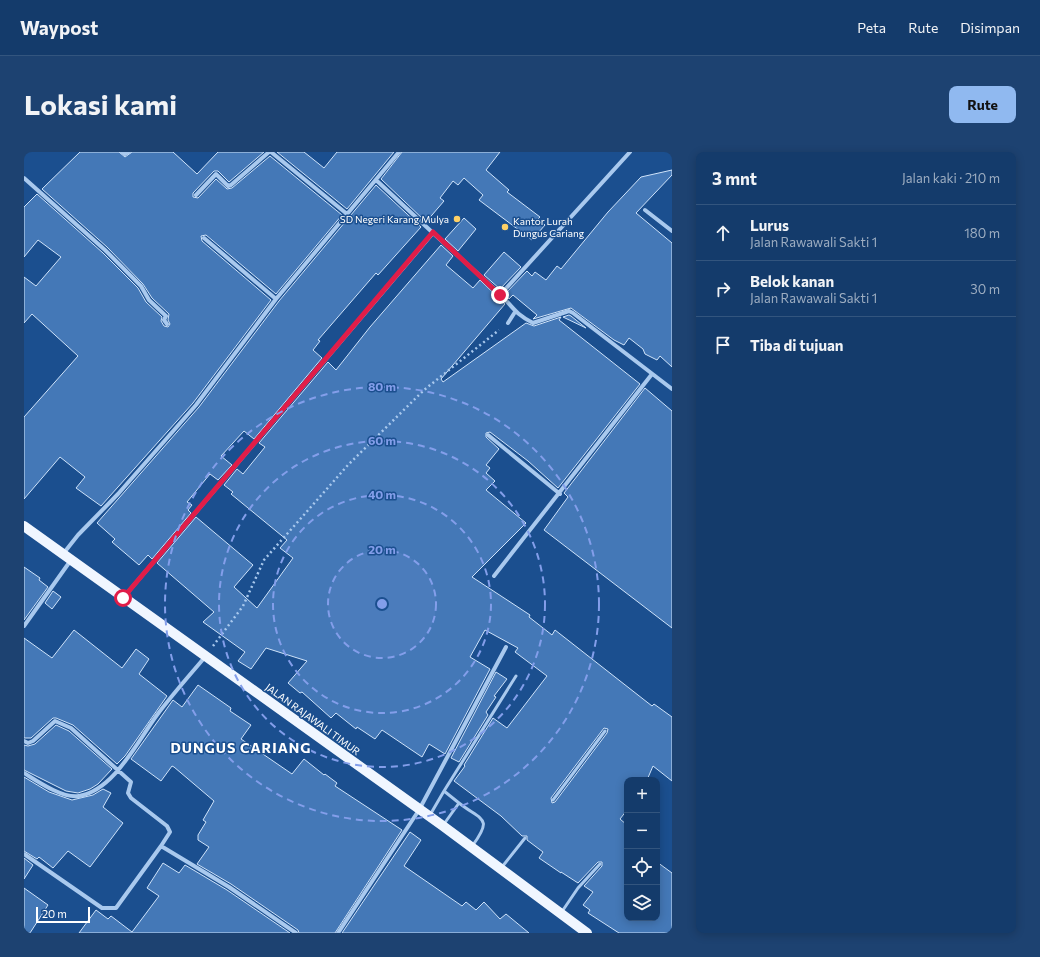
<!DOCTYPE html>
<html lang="id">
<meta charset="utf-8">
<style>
:root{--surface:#143b6b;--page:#1d4271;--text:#f1f3f6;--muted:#9dadc1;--line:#33557e;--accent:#90b9f0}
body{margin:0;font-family:Commissioner,sans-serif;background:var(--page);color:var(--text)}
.controls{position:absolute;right:12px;bottom:12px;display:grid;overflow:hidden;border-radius:8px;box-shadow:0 2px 10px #0003}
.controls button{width:36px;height:36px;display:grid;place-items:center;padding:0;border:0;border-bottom:1px solid var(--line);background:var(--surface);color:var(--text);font:20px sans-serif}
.scale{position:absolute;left:12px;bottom:10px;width:54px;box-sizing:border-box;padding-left:4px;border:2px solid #fff;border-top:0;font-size:11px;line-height:14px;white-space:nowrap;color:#fff;-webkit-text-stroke:3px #1b4f8f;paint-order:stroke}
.stop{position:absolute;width:12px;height:12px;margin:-9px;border:3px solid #e11d48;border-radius:50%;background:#fff}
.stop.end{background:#e11d48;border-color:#fff;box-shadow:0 1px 4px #0008}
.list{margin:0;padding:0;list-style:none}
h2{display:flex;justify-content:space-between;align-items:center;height:52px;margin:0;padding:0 16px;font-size:17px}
h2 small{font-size:13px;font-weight:400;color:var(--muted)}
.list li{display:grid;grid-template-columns:26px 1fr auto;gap:12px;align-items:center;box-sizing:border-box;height:56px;padding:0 16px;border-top:1px solid var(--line)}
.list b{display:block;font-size:15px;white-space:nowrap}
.list p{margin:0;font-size:13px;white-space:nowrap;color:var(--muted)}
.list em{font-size:13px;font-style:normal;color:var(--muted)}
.icon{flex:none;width:22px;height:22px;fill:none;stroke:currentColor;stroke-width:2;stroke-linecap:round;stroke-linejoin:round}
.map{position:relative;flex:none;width:648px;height:781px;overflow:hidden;border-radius:8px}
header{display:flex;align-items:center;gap:24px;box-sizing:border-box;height:56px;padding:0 20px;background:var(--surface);border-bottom:1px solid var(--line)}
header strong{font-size:19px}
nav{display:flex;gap:22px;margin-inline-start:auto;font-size:14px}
.intro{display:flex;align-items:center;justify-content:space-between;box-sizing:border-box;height:96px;padding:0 24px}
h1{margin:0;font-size:28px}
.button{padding:10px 18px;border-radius:8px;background:var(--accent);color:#111;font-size:14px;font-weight:700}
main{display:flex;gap:24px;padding:0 24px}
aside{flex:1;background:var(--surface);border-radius:8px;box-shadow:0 2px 10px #0003}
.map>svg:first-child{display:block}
.building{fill:#4478b7;stroke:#cfe3fa;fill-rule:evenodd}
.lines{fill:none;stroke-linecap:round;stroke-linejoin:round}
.path{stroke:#a9c9ee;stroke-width:2.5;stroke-dasharray:2 3;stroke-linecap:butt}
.service{stroke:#a9c9ee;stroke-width:3}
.minor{stroke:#a9c9ee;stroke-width:4}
.primary{stroke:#f0f6ff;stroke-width:10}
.route{stroke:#e11d48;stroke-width:5}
.ring{fill:none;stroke:#839eea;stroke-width:2;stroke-dasharray:7 5}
.poi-dot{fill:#ffd166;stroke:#1b4f8f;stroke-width:1.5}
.labels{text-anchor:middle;stroke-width:3;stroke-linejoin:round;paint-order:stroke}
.poi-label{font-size:10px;fill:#fff;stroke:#1b4f8f;text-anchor:end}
.street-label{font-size:10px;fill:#fff;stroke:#1b4f8f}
.district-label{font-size:14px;font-weight:bold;letter-spacing:1px;fill:#fff;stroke:#1b4f8f}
.centre{fill:#839eea;stroke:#1b4f8f;stroke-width:2}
.ring-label{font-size:12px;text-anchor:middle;font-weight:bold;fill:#839eea;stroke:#1b4f8f;stroke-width:3;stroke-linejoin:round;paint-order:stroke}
</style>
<header>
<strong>Waypost</strong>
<nav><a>Peta</a><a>Rute</a><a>Disimpan</a></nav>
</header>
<div class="intro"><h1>Lokasi kami</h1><a class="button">Rute</a></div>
<main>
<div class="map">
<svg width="648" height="781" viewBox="0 0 648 781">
<rect width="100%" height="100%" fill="#1b4f8f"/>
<path class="building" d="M56,0H95L101,5L108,0H149L173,22L194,0H240L205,30L194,19H190L169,41V45L174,46L192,27L203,37L208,36L246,4L318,63L252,142L182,83L177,84L178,89L247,148L169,251L77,354L52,336L61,325L36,305L0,347V265L54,204L8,162L0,171V125L12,134L37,105L14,88L0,105V55L13,42L79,101L114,136L122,150L138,165L137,169L140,174L144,175L146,172L144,168L145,162L128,146L119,132L83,95L18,37Z
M253,0H280L300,16L313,0H370L323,57Z
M378,0H476L462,18L485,38L483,40L516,65L514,67L521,73L508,88L455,48L459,43L440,26L434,33L429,29L416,46L420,49L402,70L357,27Z
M648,18V23L612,61L648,91V215L636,204L633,208L621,202L619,197L605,186L600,193L590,188L547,156L509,167L513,163L489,143L485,147L481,142L503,119L508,124L511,120L522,128L533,114L537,117L584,60L617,25Z
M352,33L397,75L354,123L352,121L294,188L296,189L289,198L298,206L230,287L220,279L197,304L208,313L194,328L186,322L163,350L168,353L164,358L167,361L128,407L124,403L115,413L88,390L91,387L73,371L175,255L255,149Z
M440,66L452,77L434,99L421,87Z
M417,93L429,104L422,113L449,136L456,128L481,152L417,227L419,230L502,171L510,174L537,165L535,168L616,232L534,336L504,309L466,280L462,281V285L475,297L462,313L466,316L462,321L471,329L462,338L502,371L448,425L506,463L505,465L528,483L531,478L628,554L630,552L648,565V629L629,614L623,628H603V658L596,667L603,673V766H633V710L648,721V781H595L564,761L566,758L559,753L569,740L560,734L578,714V710H574L554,731L537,720V721L515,706L519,700L503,688V684H498L477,664L430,629L441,614L440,613L469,566L483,576L523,524L491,500L494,496L461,478L446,505L466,517L421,602L405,592L398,605L358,578L351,587L333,575L332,577L312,561L307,566L278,540L276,541L264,531L283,509L242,496L227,517L214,509L221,500L179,470L190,460L133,411L172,365L229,413L210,435L233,456L269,406L256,396L263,388L207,342L209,340L200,333L213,317L219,322L241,295L235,291L304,210L312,218L346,175ZM580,576L584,577L583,581L531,650L528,651L527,646Z
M480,100L497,115L476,137L460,123Z
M545,163L547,164L562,176L539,165Z
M621,236L648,259V476L520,378L544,345L540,341Z
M0,415L16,426L15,428L24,435L0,468Z
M29,439L37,445L28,457L21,451Z
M50,478L98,516L112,497L125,507L115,522L143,544L101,604L93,612L49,573L32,566H29L7,586H0V486L28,506Z
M472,520L483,527L470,544L472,545L462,560L464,563L435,610L427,606Z
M174,533L207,556L206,559L227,573L217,587L268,622L280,607L300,623L301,622L313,631L311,634L378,678L311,781H275L274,778L207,732L173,712L185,695L174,688V683L182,670L179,668L190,649L150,615L148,614L137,629L107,607L149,548L158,555Z
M32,573L45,579L88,617L74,632L66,637L54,641L42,639L0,618V593L4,594L11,592Z
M0,625L25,640L48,648L69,643L79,637L87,641L79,655L99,671L66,715L44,699L29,716L15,705L13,707L0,699Z
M386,680L397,688L380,714L438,754L442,750L452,758L460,750L476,767L482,762L505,781H318Z
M0,706L9,713L0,727Z
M139,711L155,721L161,713L203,738L266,781H55L72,758L84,767L87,764L108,780L135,744L123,736Z
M0,736L24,753L6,781H0Z"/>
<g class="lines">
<path class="path" d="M189,494L219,454L240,408L324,313L400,238L475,178"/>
<path class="service" d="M529,648L581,579
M435,651L420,639L492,524
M406,663L420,639
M420,672L435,651C458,669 469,665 449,693
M478,715L501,686
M537,761L554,736L576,712"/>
<path class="minor" d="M98,0L101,2L105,0
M0,26L81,98L117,134L125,148L142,164L140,168L143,172
M352,28L409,81
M172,43L192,22L204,34L207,33L245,0H247L323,62
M621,58L648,79
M180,86L252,147
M476,143L606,0
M484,171L491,160
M464,283L536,342
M39,402L54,383L94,342L172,253L252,147L375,0
M470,424L628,222
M99,446L409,81C431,101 453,121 475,141C489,155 491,162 509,171L545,159L549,161L648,237
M0,474L47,408
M0,589L4,591L9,589L31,569L47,576L107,630L104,641L107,646L143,674L146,680L137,694
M0,621C13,629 39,647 55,644C90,638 113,590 133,563C148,543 165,524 181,505
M0,702L78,756H92L137,694L205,735L272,781
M314,781L395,658L482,495"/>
<path class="primary" d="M0,374L419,674L563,781"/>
</g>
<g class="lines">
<path class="route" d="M99,446L409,80L476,143"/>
</g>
<circle cx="358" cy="452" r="54" fill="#839eea" fill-opacity=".12"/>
<g class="ring">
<circle cx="358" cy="452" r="54"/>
<circle cx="358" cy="452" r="109"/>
<circle cx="358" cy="452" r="163"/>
<circle cx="358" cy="452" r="217"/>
</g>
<g class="poi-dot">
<circle cx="433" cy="67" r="4"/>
<circle cx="481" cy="75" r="4"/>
</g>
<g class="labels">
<g class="poi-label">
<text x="425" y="71">SD Negeri Karang Mulya</text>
<text x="489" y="73" text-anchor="start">Kantor Lurah<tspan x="489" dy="12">Dungus Cariang</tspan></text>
</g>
<g class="street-label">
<text transform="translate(289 567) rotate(36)" y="4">JALAN RAJAWALI TIMUR</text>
</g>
<g class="district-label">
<text x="217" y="601">DUNGUS CARIANG</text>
</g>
</g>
<circle cx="358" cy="452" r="6" class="centre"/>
<g class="ring-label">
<text x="358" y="239">80 m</text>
<text x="358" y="293">60 m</text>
<text x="358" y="347">40 m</text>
<text x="358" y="402">20 m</text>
</g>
</svg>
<div class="controls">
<button>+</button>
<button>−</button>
<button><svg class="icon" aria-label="locate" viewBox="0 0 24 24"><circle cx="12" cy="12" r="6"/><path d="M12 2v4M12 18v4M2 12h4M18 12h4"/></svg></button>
<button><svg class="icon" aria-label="layers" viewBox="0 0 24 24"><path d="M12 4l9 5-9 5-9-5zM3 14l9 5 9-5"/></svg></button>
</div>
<div class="scale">20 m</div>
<div class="stop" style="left:99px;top:446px"></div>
<div class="stop end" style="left:476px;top:143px"></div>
</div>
<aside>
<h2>3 mnt<small>Jalan kaki · 210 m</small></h2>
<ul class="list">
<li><svg class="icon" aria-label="ahead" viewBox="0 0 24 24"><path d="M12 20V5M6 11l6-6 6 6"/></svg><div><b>Lurus</b><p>Jalan Rawawali Sakti 1</p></div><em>180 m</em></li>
<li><svg class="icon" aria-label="right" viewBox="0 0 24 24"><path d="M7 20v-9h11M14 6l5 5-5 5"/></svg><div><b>Belok kanan</b><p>Jalan Rawawali Sakti 1</p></div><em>30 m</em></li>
<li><svg class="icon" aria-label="arrive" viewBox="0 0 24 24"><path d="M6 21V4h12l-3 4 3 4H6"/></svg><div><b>Tiba di tujuan</b></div></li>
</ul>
</aside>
</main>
